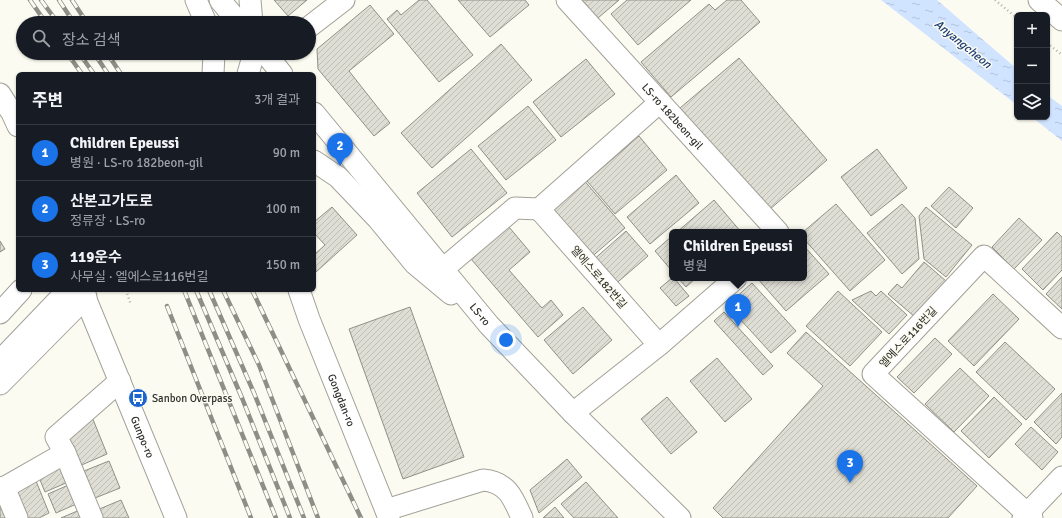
<!DOCTYPE html>
<html lang="ko">
<meta charset="utf-8">
<style>
:root{--surface:#171b24;--page:#20242c;--text:#f1f3f6;--muted:#9ea1a6;--line:#363941;--accent:#1a73e8}
body{margin:0;font-family:Signika,"Noto Sans KR",sans-serif;background:var(--page);color:var(--text)}
.controls{position:absolute;right:12px;top:12px;display:grid;overflow:hidden;border-radius:6px;box-shadow:0 1px 3px #0004}
.controls button{width:36px;height:36px;display:grid;place-items:center;padding:0;border:0;border-bottom:1px solid var(--line);background:var(--surface);color:var(--text);font:20px sans-serif}
.you{position:absolute;left:506px;top:340px;width:14px;height:14px;margin:-10px;border:3px solid #fff;border-radius:50%;background:#1a73e8;box-shadow:0 0 0 6px #1a73e833}
.badge{display:grid;place-items:center;width:26px;height:26px;border-radius:50%;background:var(--accent);color:#fff;font-size:13px;font-weight:700}
.pin{position:absolute;translate:-50% -33px;filter:drop-shadow(0 1px 2px #0008)}
.pin::after{content:'';position:absolute;top:21px;width:14px;height:12px;background:inherit;clip-path:polygon(0 0,100% 0,50% 100%)}
.popup{position:absolute;left:669px;top:229px;width:138px;height:52px;box-sizing:border-box;display:grid;place-content:center;border-radius:6px;background:var(--surface);filter:drop-shadow(0 1px 3px #0005);font-size:13px;white-space:nowrap;color:var(--muted)}
.popup b{font-size:15px;color:var(--text)}
.popup::after{content:'';position:absolute;left:50%;top:100%;margin-left:-8px;border:8px solid transparent;border-top-color:var(--surface)}
.list{margin:0;padding:0;list-style:none}
h2{display:flex;justify-content:space-between;align-items:center;height:52px;margin:0;padding:0 16px;font-size:17px}
h2 small{font-size:13px;font-weight:400;color:var(--muted)}
.list li{display:grid;grid-template-columns:26px 1fr auto;gap:12px;align-items:center;box-sizing:border-box;height:56px;padding:0 16px;border-top:1px solid var(--line)}
.list b{display:block;font-size:15px;white-space:nowrap}
.list p{margin:0;font-size:13px;white-space:nowrap;color:var(--muted)}
.list em{font-size:13px;font-style:normal;color:var(--muted)}
.icon{flex:none;width:22px;height:22px;fill:none;stroke:currentColor;stroke-width:2;stroke-linecap:round;stroke-linejoin:round}
.map{position:relative;flex:none;width:1062px;height:518px;overflow:hidden}
.search{position:absolute;background:var(--surface);box-shadow:0 1px 3px #0004;left:16px;top:16px;width:300px;height:44px;display:flex;align-items:center;gap:10px;box-sizing:border-box;padding:0 14px;border-radius:22px;color:var(--muted);font-size:15px}
.panel{position:absolute;background:var(--surface);box-shadow:0 1px 3px #0004;left:16px;top:72px;width:300px;height:220px;border-radius:6px}
.map>svg:first-child{display:block}
.water{fill:url(#water-ripples)}
.building{fill:url(#building-hatch);stroke:#919087}
.lines{fill:none;stroke-linecap:round;stroke-linejoin:round}
.minor-casing{stroke:#a2a198;stroke-width:23}
.path{stroke:#b2b1a9;stroke-width:2.5;stroke-dasharray:1 3;stroke-linecap:butt}
.minor{stroke:#fff;stroke-width:21}
.rail-casing{stroke:#8e8d86;stroke-width:4.5}
.rail{stroke:#fcfbf1;stroke-width:3;stroke-dasharray:9;stroke-linecap:butt}
.labels{text-anchor:middle;stroke-width:3;stroke-linejoin:round;paint-order:stroke}
.street-label{font-size:11px;fill:#2e2e2a;stroke:#fcfbf1}
.poi-label{font-size:11px;fill:#2e2e2a;stroke:#fcfbf1;text-anchor:start}
.water-label{font-size:12px;font-style:italic;fill:#1a3d74;stroke:#fcfbf1}
</style>
<div class="map">
<svg width="1062" height="518" viewBox="0 0 1062 518">
<defs>
<pattern id="water-ripples" width="26" height="14" patternUnits="userSpaceOnUse"><rect width="26" height="14" fill="#d0e3ff"/><path d="M2 4q2-2 4 0t4 0M15 11q2-2 4 0t4 0" fill="none" stroke="#b3c3db"/></pattern>
<pattern id="building-hatch" width="6" height="6" patternUnits="userSpaceOnUse"><rect width="6" height="6" fill="#dfded5"/><path d="M-1 1l2-2M0 6l6-6M5 7l2-2" fill="none" stroke="#c0bfb7"/></pattern>
</defs>
<rect width="100%" height="100%" fill="#fcfbf1"/>
<path class="water" d="M881,0H937L1017,69V105Z
M1047,95L1062,106V141L1032,117H1047Z"/>
<path class="building" d="M274,0H307L288,16Z
M419,0H427L473,55L439,82L387,19L397,10L401,15Z
M458,0H525L529,5L490,37Z
M582,0H619L598,18Z
M627,0H691L638,45L611,14Z
M727,0H741L760,22L671,97L641,62L709,4L715,10Z
M370,5L394,34L349,71L390,123L374,136L318,69L317,49Z
M501,44L532,80L432,168L401,133Z
M739,58L827,160L769,210L680,108Z
M586,59L615,94L561,137L533,102Z
M528,106L556,140L506,180L478,146Z
M639,136L667,170L615,214L587,181Z
M471,149L507,193L452,237L417,193Z
M877,149L907,188L871,216L841,177Z
M676,175L699,203L650,244L627,217Z
M582,178L625,228L588,260L545,210Z
M949,187L973,208L956,228L931,206Z
M714,200L741,232H677Z
M836,204L885,260L850,291L804,239L803,232Z
M902,204L915,218L919,259L902,274L867,233Z
M332,207L357,235L316,272L315,254L325,245L314,233V222Z
M926,207L972,245L946,277L924,259L919,216Z
M1019,218L1042,240L1014,269L992,247Z
M509,227L530,252L509,270L542,308L551,300L563,315L538,337L471,259Z
M626,231L648,256L612,287L591,262Z
M1057,232L1062,237V270L1043,290L1022,269Z
M672,236V271L655,251Z
M0,241L5,249L0,252Z
M804,246L829,274L786,311L757,278H804Z
M924,262L946,281L915,317L888,294L897,284L902,288Z
M1062,277V309L1046,294Z
M672,278H674L689,296L676,306L660,288Z
M678,278H696L686,287Z
M752,283L796,331L771,353L727,305Z
M838,291L882,332L850,366L806,326Z
M871,291L876,296L881,291L907,315L889,334L852,300Z
M993,294L1019,319L974,366L948,341Z
M410,307L464,457L403,479L349,329Z
M583,307L612,340L573,374L544,340Z
M724,312L773,366L763,375L714,321Z
M806,332L977,486L948,518H723L713,508L823,386L787,353Z
M935,338L952,354L914,393L897,377Z
M1005,342L1055,389L1026,420L976,372Z
M717,358L752,399L725,422L690,381Z
M960,368L989,396L954,432L925,404Z
M1062,393V437L1056,444L1034,422Z
M667,397L697,432L671,454L641,419Z
M994,397L1022,424L989,458L961,431Z
M90,412L107,454L77,467L67,443Z
M1031,427L1058,452L1042,470L1015,444Z
M567,459L582,477L539,513L530,490Z
M109,461L120,488L95,498L84,471Z
M66,463L73,480L45,492L38,475Z
M36,481L49,513L39,518H23L12,491Z
M586,482L618,518H574L561,504Z
M73,483L81,502L56,513L48,494Z
M121,500L129,518H100L97,510Z
M0,503L6,518H0Z
M555,507L564,518H543Z
M82,509L86,518H61Z"/>
<g class="lines">
<g class="minor-casing">
<g id="minor">
<path d="M196,0L206,23"/>
<path d="M220,0L239,23"/>
<path d="M250,0L252,23"/>
<path id="s1" d="M567,0L778,232"/>
<path d="M1039,0L1062,20"/>
<path d="M309,27L344,0"/>
<path d="M265,53L282,74"/>
<path d="M213,74L214,53"/>
<path d="M248,74L254,53"/>
<path d="M0,94L12,113L18,126"/>
<path id="s2" d="M314,113L489,325L573,413L680,518"/>
<path d="M314,161L338,177L378,219L415,264L451,294"/>
<path d="M443,269L515,208L539,209"/>
<path id="s3" d="M82,290L176,518"/>
<path id="s4" d="M299,290L309,319L389,518"/>
<path d="M0,313L21,290"/>
<path d="M659,345L539,209L660,102"/>
<path d="M0,361L68,290"/>
<path d="M0,384L86,297"/>
<path d="M573,413L659,345L736,278"/>
<path d="M65,453L92,518"/>
<path d="M4,487L17,518"/>
<path d="M0,490L65,453L56,437L120,381"/>
<path d="M386,510L483,480C507,482 513,497 522,518"/>
<path d="M1023,518L1062,477"/>
<path d="M1032,518L873,374L984,256L1062,328"/>
</g>
</g>
<path class="path" d="M995,0L1017,18
M1047,43L1062,55
M126,290L131,305"/>
<use href="#minor" class="minor"/>
<g class="rail-casing">
<path id="rail" d="M30,0L46,23
M41,0L58,23
M59,0L74,23
M72,0L87,23
M67,53L82,74
M79,53L94,74
M94,53L108,74
M107,53L121,74
M184,290L276,518
M196,290L242,398L290,518
M209,290L254,393L304,518
M223,290L259,365L318,518
M252,290L361,518
M167,306L251,518"/>
</g>
<use href="#rail" class="rail"/>
</g>
<defs>
<g id="bus-disc" transform="scale(1)"><circle r="9.5" fill="#1c64cf" stroke="#fcfbf1"/><path d="M-5-6H5V4H4V6H2V4H-2V6H-4V4H-5ZM-3.5-4V0h7V-4ZM-3.5 1.2v1.5H-2V1.2ZM2 1.2v1.5H3.5V1.2Z" fill="#fff"/></g>
</defs>
<g fill-rule="evenodd">
<use href="#bus-disc" x="138" y="398"/>
</g>
<g class="labels">
<g class="street-label">
<text dy="4" stroke="none"><textPath href="#s1" startOffset="157">LS-ro 182beon-gil</textPath></text>
<text transform="translate(599 277) rotate(49)" y="4">엘에스로182번길</text>
<text dy="4" stroke="none"><textPath href="#s2" startOffset="261">LS-ro</textPath></text>
<text transform="translate(908 337) rotate(-47)" y="4">엘에스로116번길</text>
<text dy="4" stroke="none"><textPath href="#s4" startOffset="118">Gongdan-ro</textPath></text>
<text dy="4" stroke="none"><textPath href="#s3" startOffset="159">Gunpo-ro</textPath></text>
</g>
<g class="poi-label">
<text x="152" y="402">Sanbon Overpass</text>
</g>
<g class="water-label">
<text transform="translate(963 44) rotate(39)" y="4">Anyangcheon</text>
</g>
</g>
</svg>
<div class="controls">
<button>+</button>
<button>−</button>
<button><svg class="icon" aria-label="layers" viewBox="0 0 24 24"><path d="M12 4l9 5-9 5-9-5zM3 14l9 5 9-5"/></svg></button>
</div>
<div class="you"></div>
<div class="pin badge" style="left:738px;top:327px">1</div>
<div class="popup"><b>Children Epeussi</b>병원</div>
<div class="pin badge" style="left:340px;top:166px">2</div>
<div class="pin badge" style="left:850px;top:483px">3</div>
<div class="search"><svg class="icon" aria-label="search" viewBox="0 0 24 24"><circle cx="10" cy="10" r="6"/><path d="M15 15l6 6"/></svg>장소 검색</div>
<section class="panel">
<h2>주변<small>3개 결과</small></h2>
<ul class="list">
<li><span class="badge">1</span><div><b>Children Epeussi</b><p>병원 · LS-ro 182beon-gil</p></div><em>90 m</em></li>
<li><span class="badge">2</span><div><b>산본고가도로</b><p>정류장 · LS-ro</p></div><em>100 m</em></li>
<li><span class="badge">3</span><div><b>119운수</b><p>사무실 · 엘에스로116번길</p></div><em>150 m</em></li>
</ul>
</section>
</div>
